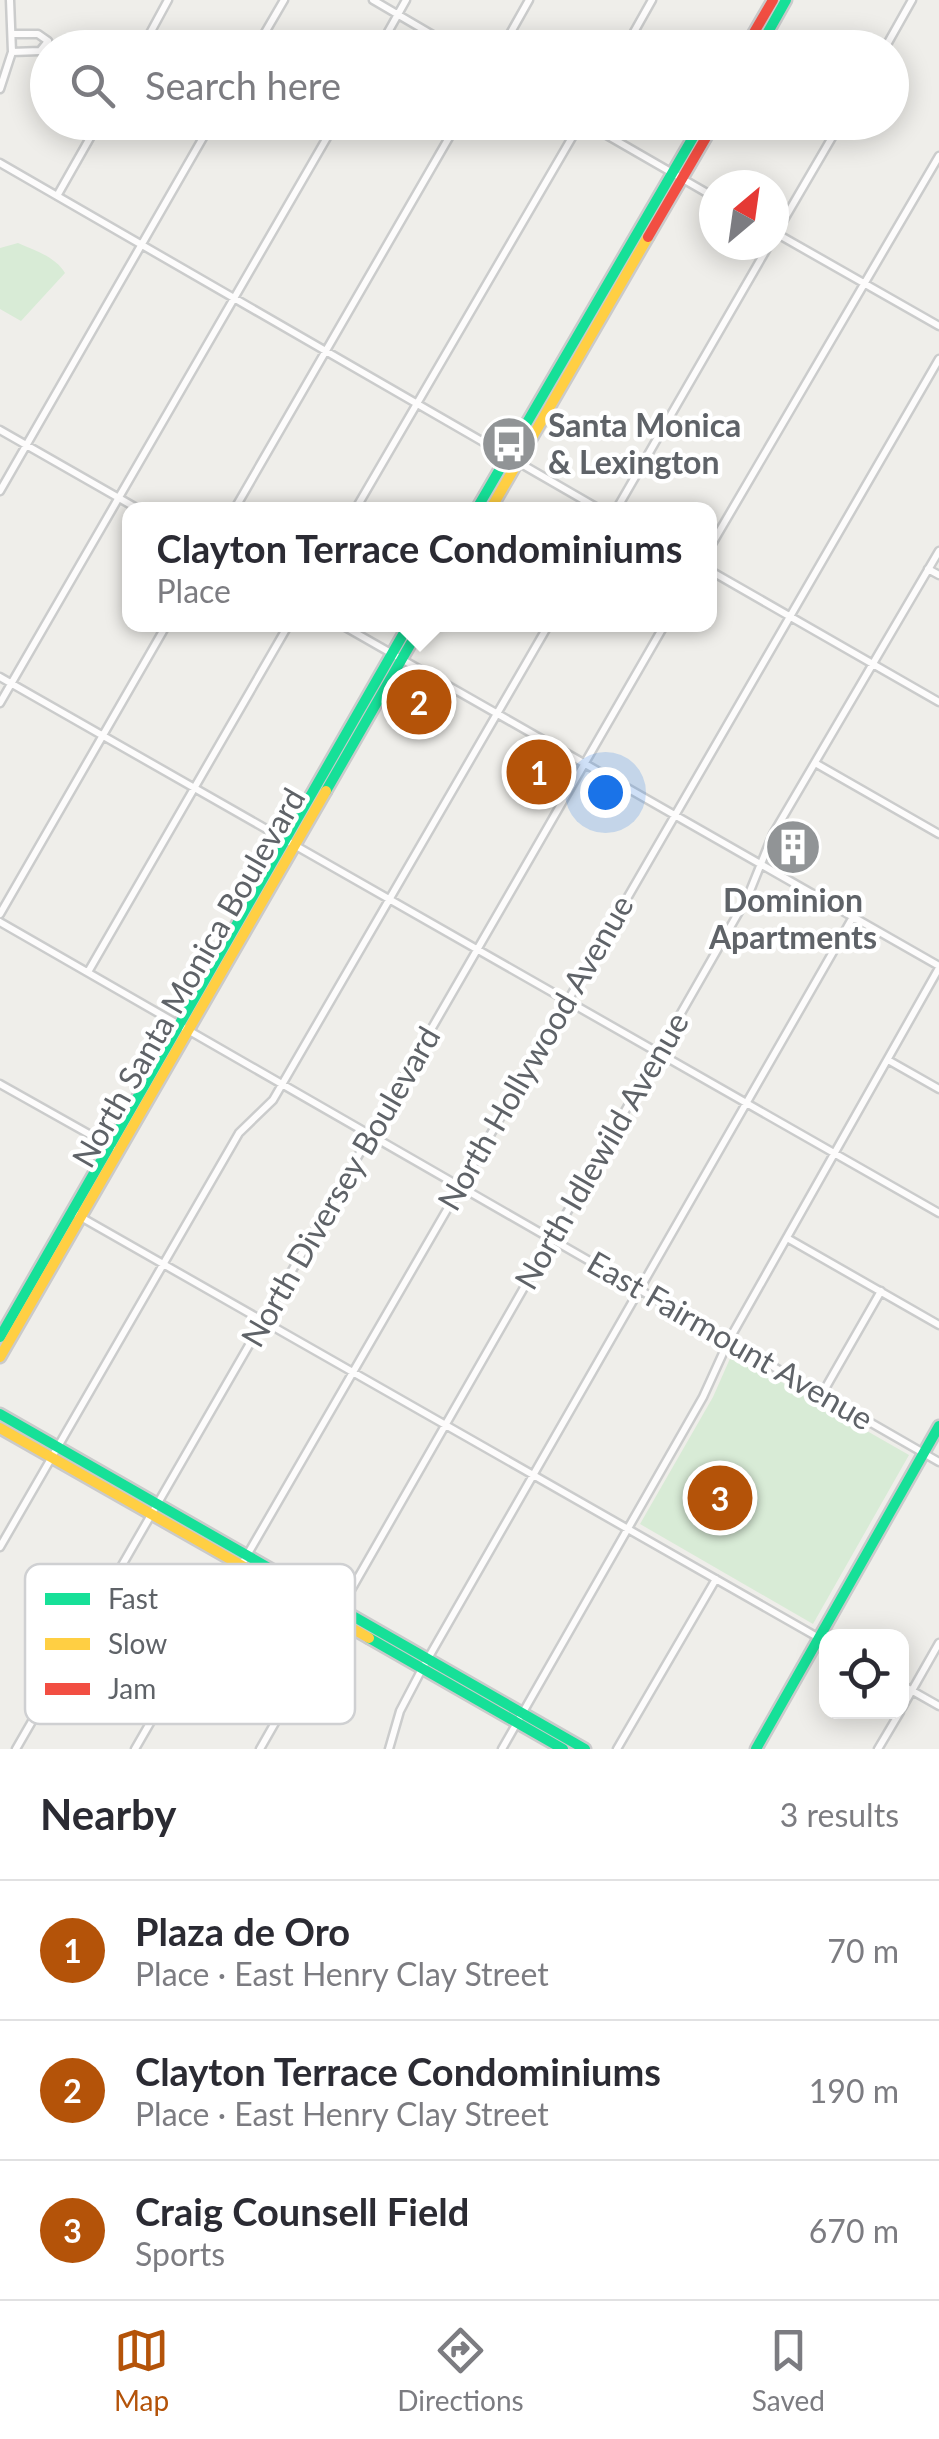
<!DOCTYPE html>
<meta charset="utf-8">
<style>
:root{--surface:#fff;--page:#f2f2f3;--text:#2b2b33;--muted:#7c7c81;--line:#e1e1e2;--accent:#b45309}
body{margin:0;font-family:Lato,sans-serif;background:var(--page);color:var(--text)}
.controls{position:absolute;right:30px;bottom:30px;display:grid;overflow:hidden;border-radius:20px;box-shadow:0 5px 25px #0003}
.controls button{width:90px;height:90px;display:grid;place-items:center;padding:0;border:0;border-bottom:2px solid var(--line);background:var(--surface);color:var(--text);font:50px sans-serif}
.compass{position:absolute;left:699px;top:170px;width:90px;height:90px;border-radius:50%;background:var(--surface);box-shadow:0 5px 25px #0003;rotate:29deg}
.you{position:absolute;left:605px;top:792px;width:35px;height:35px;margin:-25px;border:8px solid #fff;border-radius:50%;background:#1a73e8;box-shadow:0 0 0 15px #1a73e833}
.badge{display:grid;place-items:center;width:65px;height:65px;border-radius:50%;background:var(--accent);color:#fff;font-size:32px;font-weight:700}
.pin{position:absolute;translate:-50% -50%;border:5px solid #fff;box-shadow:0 2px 10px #0006}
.popup{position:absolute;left:122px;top:502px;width:595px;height:130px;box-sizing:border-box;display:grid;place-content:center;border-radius:20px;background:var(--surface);filter:drop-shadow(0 2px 8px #0005);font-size:32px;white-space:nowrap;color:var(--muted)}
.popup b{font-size:38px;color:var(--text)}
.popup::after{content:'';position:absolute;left:50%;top:100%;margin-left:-20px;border:20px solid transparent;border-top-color:var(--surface)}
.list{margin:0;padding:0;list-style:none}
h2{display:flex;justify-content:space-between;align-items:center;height:130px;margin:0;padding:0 40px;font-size:42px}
h2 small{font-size:32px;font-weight:400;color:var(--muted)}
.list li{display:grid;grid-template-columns:65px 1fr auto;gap:30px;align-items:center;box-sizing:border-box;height:140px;padding:0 40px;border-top:2px solid var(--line)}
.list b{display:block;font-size:38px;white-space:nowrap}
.list p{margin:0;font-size:32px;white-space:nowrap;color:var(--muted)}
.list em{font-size:32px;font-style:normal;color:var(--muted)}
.icon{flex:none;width:55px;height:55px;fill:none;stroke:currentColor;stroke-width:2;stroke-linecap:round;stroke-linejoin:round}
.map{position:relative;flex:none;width:939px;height:1749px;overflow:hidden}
.search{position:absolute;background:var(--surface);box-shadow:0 5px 25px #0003;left:30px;right:30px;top:30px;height:110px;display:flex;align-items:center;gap:25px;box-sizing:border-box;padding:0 35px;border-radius:55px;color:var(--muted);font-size:38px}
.sheet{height:550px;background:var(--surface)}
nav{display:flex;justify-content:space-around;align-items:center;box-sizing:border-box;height:140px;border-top:2px solid var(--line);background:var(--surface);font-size:28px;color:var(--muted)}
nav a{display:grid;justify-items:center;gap:5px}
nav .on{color:var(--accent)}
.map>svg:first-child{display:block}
.green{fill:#d8ebd6}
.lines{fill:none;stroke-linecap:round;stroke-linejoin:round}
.street-casing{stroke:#cbcccc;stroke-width:11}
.fast-casing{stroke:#cacacb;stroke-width:15}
.slow-casing{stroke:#cacacb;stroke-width:15}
.jam-casing{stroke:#cacacb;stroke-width:15}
.street{stroke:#fdfcfc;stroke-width:6}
.fast{stroke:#16e098;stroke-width:10}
.slow{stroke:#ffcf43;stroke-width:10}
.jam{stroke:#f24e42;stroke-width:10}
.labels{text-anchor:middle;stroke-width:9;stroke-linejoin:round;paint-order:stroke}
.poi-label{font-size:32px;font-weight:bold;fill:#5f6368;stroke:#fff;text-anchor:start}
.street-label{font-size:32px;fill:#5f6368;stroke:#fff}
.key{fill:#fff;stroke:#cfd0d2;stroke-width:2.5}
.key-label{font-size:28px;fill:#5f6368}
</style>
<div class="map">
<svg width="939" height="1749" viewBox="0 0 939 1749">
<rect width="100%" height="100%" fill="#efeeea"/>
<path class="green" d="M18,243C34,250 56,257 65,273L21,321L0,309V248Z
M732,1354L909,1455L813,1624L640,1524L713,1397Z"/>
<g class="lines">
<g class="street-casing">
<path id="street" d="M373,0L455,48
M12,34H38L48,41L40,51L12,52
M142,48L168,0
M256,48L284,0
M379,48L406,0
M502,48L529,0
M625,48L652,0
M885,48L912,0
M0,89L12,52L10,0
M584,122L714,197
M0,163L601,510
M57,196L99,122
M774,232L939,326
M775,235L841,122
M0,430L140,510
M0,491L212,122
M234,510L458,122
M355,510L581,122
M616,510L769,245
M709,549L939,156
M928,569L939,575
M709,570L939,702
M340,624L939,966
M0,677L939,1213
M0,703L336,122
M815,763L939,834
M0,914L167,624
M0,922L939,1462
M88,972L289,624
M888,1060L939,1089
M0,1084L112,1147
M72,1212L826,1642
M787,1238L939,1325
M822,1394L881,1291
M0,1547L239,1133L273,1100L549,624
M902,1685L939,1706
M902,1708L939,1643
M16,1749L665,624
M135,1749L939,359
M260,1749L748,896L773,834L939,551
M389,1749L400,1711L422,1669L853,917
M502,1749L703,1397L729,1340L939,968
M617,1749L716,1579
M878,1749L900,1712"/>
</g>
<g class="fast-casing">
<path id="fast" d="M759,48L786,0
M476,510L702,122
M326,791L422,624
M0,1337L409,624
M0,1414L585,1749
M369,1638L563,1749
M756,1749L939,1426"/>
</g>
<g class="slow-casing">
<path id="slow" d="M490,510L648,237
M0,1357L326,791
M0,1428L369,1638"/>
</g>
<g class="jam-casing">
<path id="jam" d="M745,48L773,0
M648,237L715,122"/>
</g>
<use href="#street" class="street"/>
<use href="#fast" class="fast"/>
<use href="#slow" class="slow"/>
<use href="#jam" class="jam"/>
</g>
<defs>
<g id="bus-disc" transform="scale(2.875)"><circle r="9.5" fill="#919496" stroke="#fff"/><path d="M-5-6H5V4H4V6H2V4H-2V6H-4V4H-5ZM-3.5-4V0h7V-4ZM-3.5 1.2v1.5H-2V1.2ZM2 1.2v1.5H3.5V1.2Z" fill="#fff"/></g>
<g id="building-disc" transform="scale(2.875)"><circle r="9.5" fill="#919496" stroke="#fff"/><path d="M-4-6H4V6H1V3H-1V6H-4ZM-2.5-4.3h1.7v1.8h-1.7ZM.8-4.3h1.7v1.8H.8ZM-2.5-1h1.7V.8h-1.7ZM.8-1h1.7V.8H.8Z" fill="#fff"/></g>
</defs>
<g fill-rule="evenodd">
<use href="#bus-disc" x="509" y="444"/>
<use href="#building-disc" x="793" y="847"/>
</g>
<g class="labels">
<g class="poi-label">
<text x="548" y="437">Santa Monica<tspan x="548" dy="37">&amp; Lexington</tspan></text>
<text x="793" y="912" text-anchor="middle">Dominion<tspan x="793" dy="37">Apartments</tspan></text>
</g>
<g class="street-label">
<text transform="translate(189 978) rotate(-60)" y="11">North Santa Monica Boulevard</text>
<text transform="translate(536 1053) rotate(-60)" y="11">North Hollywood Avenue</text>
<text transform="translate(602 1151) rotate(-60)" y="11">North Idlewild Avenue</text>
<text transform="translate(341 1187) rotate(-60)" y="11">North Diversey Boulevard</text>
<text transform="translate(730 1341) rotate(30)" y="11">East Fairmount Avenue</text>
</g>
</g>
<rect x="25" y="1564" width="330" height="160" rx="15" class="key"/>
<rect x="45" y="1593" width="45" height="12" fill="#16e098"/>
<rect x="45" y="1638" width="45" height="12" fill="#ffcf43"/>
<rect x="45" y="1683" width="45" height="12" fill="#f24e42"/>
<g class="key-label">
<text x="108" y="1609">Fast</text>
<text x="108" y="1654">Slow</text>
<text x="108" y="1699">Jam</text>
</g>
</svg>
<div class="controls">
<button><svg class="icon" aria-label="locate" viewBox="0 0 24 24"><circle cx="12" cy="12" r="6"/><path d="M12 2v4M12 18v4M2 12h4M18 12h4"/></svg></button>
</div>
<svg class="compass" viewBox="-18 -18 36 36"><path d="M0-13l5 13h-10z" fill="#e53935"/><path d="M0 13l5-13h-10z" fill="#7c7c81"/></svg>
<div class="you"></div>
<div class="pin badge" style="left:539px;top:772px">1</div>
<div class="pin badge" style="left:419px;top:702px">2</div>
<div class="popup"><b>Clayton Terrace Condominiums</b>Place</div>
<div class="pin badge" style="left:720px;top:1498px">3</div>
<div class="search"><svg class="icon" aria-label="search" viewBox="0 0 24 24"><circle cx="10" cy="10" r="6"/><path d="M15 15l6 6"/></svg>Search here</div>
</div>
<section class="sheet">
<h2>Nearby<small>3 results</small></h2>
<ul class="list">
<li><span class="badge">1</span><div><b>Plaza de Oro</b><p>Place · East Henry Clay Street</p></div><em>70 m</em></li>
<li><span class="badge">2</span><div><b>Clayton Terrace Condominiums</b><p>Place · East Henry Clay Street</p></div><em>190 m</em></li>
<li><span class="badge">3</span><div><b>Craig Counsell Field</b><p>Sports</p></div><em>670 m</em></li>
</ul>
</section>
<nav>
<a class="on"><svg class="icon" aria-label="map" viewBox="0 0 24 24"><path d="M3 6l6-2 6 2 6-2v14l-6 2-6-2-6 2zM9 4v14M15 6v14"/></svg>Map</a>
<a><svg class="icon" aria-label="directions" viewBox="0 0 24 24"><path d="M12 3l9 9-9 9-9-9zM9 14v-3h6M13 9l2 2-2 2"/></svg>Directions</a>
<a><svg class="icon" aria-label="saved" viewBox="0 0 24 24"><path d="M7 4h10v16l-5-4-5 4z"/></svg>Saved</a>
</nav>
